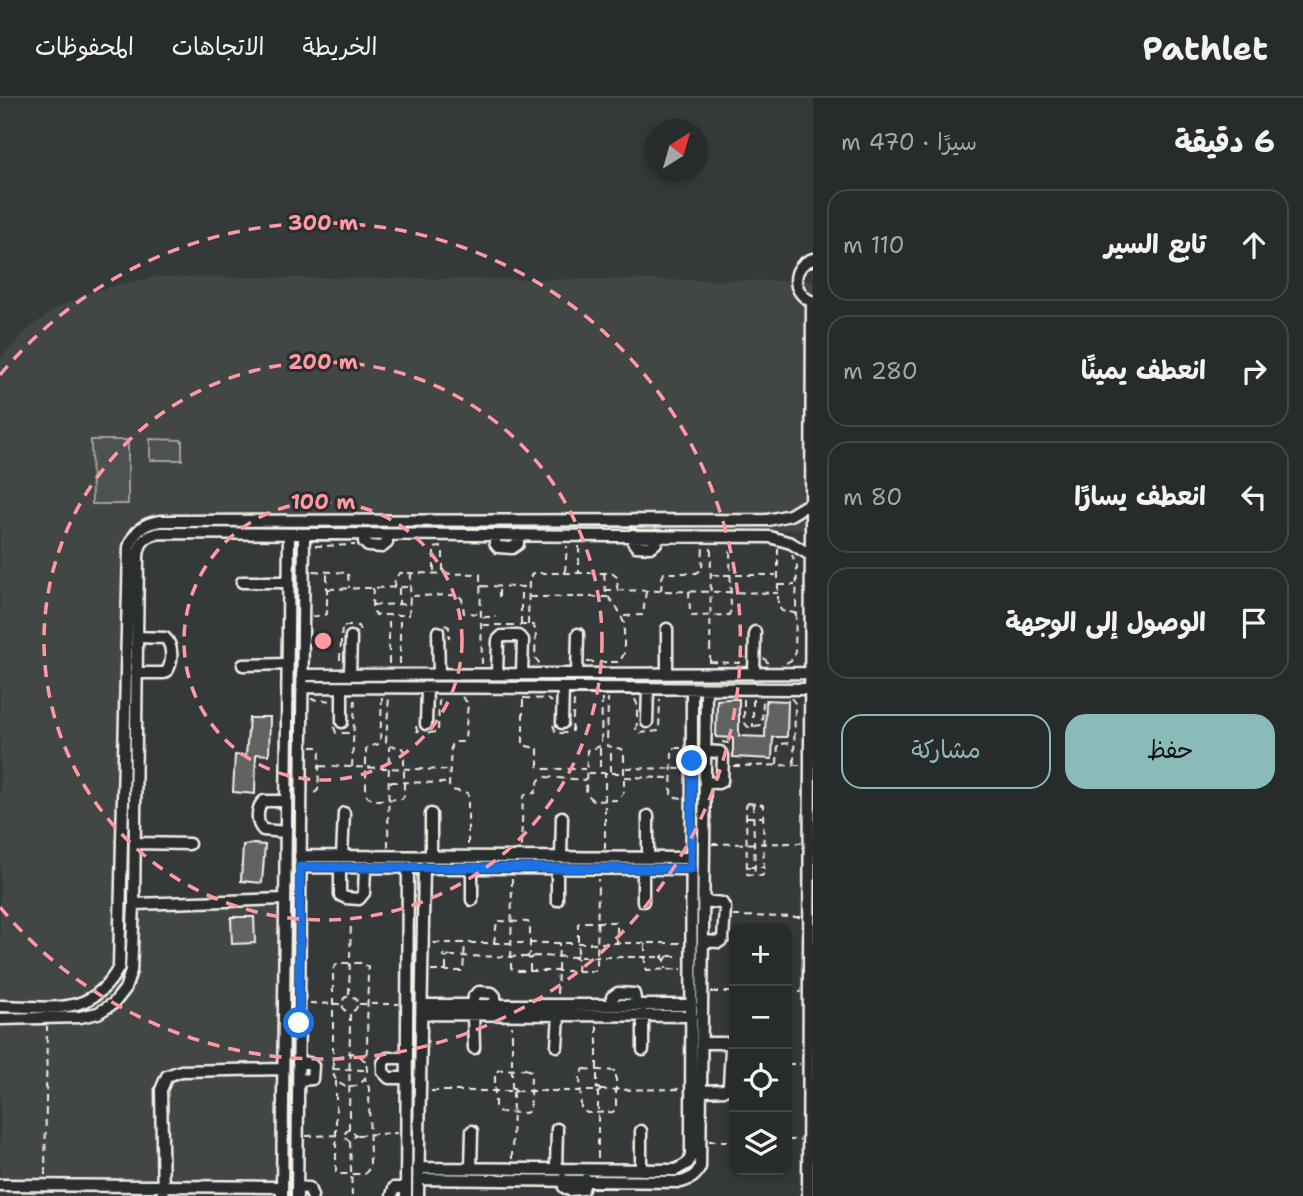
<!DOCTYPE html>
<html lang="ar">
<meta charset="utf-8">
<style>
:root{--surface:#282b2b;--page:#303333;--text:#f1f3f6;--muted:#a5a7a9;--line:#444747;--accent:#8bbbb9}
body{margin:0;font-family:"Shantell Sans","Playpen Sans Arabic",sans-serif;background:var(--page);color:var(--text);direction:rtl}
.controls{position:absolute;right:21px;bottom:21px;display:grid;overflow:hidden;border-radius:14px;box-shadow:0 4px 10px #0003}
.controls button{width:63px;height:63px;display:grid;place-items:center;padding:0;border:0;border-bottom:2px solid var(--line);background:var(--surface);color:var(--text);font:35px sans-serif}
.compass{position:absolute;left:645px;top:21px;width:63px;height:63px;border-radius:50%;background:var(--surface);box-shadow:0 4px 10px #0003;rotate:37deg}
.stop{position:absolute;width:21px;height:21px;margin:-16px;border:5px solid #1a73e8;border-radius:50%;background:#fff}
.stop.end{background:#1a73e8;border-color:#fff;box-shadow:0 2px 7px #0008}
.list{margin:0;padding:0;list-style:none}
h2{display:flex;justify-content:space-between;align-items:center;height:91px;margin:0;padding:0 28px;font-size:30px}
h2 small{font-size:23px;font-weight:400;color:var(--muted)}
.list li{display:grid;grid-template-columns:46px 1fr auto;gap:21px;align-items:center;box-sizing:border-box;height:112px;margin:0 14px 14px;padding:0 14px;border:2px solid var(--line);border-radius:21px}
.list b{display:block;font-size:26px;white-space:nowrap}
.list em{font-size:23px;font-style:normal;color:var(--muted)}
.actions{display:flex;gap:14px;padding:21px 28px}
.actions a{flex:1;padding:16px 0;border:2px solid var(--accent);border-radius:21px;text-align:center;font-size:24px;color:var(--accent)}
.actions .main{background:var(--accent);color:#111}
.icon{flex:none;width:38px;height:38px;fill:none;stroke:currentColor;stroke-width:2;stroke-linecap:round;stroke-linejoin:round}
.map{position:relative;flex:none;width:813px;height:1098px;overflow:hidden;direction:ltr}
header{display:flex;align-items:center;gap:42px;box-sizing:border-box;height:98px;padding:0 35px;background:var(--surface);border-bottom:2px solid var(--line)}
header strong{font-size:33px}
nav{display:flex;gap:38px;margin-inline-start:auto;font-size:24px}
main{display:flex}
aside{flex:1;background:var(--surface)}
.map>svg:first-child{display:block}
.built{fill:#434645}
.green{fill:#4e514f;stroke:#a1a19c;stroke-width:2}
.building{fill:#616362;stroke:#f4f1e8;stroke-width:2}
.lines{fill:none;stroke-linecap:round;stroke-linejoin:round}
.minor-casing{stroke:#f4f1e8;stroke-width:15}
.path{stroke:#f4f1e8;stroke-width:2;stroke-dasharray:7 5;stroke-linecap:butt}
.minor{stroke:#2a2d2e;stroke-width:10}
.route{stroke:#1a73e8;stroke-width:9}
.ring{fill:none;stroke:#ff9aa2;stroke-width:3.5;stroke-dasharray:12 9}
.centre{fill:#ff9aa2;stroke:#2a2d2e;stroke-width:3.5}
.ring-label{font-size:21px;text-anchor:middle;font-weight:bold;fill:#ff9aa2;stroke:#2a2d2e;stroke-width:6;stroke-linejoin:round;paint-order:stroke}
</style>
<header>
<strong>Pathlet</strong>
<nav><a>الخريطة</a><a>الاتجاهات</a><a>المحفوظات</a></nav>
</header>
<main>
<aside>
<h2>6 دقيقة<small>سيرًا · 470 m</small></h2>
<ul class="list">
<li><svg class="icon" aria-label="ahead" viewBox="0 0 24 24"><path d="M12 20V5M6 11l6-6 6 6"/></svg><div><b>تابع السير</b></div><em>110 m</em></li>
<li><svg class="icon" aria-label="right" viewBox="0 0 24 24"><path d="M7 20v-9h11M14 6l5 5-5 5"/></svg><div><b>انعطف يمينًا</b></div><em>280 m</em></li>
<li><svg class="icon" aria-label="left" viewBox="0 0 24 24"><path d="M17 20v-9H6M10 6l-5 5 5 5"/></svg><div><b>انعطف يسارًا</b></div><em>80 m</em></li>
<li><svg class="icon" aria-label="arrive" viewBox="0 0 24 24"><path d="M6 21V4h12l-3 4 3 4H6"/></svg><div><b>الوصول إلى الوجهة</b></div></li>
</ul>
<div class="actions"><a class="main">حفظ</a><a>مشاركة</a></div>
</aside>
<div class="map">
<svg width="813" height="1098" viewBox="0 0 813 1098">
<rect width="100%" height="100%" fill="#363939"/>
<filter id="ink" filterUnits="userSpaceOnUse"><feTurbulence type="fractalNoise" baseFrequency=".0143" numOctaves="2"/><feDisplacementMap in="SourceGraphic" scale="14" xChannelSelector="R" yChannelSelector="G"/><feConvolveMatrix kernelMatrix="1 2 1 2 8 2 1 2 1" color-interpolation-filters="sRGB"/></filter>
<g filter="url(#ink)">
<path class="built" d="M158,179L813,183V432L161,429L144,433L136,442L134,453L129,802L286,799L283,1082L0,1081V260L31,229L55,211L86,196L124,185Z"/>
<path class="green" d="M150,341L182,342V362H150Z
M91,342H128V406H92Z"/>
<path class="building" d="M729,601H739V638L765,639L766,602L788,603L787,639H773L772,661L733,659V640L716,639L717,602Z
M261,619H270L269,657L256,656L255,696L233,694L235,657L246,658L249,620H261Z
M254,746L265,747L262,785L241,783L243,747Z
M231,819H254L255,845L232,846Z"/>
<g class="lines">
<g class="minor-casing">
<path id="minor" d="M813,161C790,168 791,196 813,204
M364,437V444L368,448L382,449L387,445V437
M495,437V445L498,449L512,450L518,446V437
M633,437V444L636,448L650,449L656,445V438
M242,484H288
M667,531V576
M438,534L439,576
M243,567L288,566
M136,575H164L167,573C173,564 173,547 165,540L137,539
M497,576L498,542L502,538H518L523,542L522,576
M577,576L578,536
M754,576L755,534
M302,577L809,575
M350,577L351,539
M302,589L809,591
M342,624V590
M647,624L648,591
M562,625L563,590
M426,626L427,590
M705,684L718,685L722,683L723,658L720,654L705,653
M286,734L263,732C256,725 256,709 264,703H286
M135,745L189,746
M300,758L691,760
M342,758L344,715
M431,759V716
M561,759L562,719
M648,760V718
M300,769L691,771
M340,769V797L346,800L359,801L364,795L365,769
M557,770V802
M643,771V803
M472,802V770
M134,806L285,801
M703,843L719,844L723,841L725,810L722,805L704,803
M422,907H692
M473,907L474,898L479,894L492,895L495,898V907
M611,907L612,899L618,895L634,896L636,907
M0,908C50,909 92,920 119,869L129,449C135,432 144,425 161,423L768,422L790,417L810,405
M422,916L692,918
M473,916L474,950
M0,921L80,919L98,915L114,905L125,891L131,873L134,806L138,459C139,443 147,436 163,435L770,439L791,445L810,457
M557,948L559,917
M643,952V917
M407,980H389L383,974V965L387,960H407
M298,982L312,981L313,968L309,965L298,964
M703,993L725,992L729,988L731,951L728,945H703
M418,1070L676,1072L688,1065L691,1058L692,591
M471,1071L472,1033
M556,1071L557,1031
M641,1072V1033
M418,1081L681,1084C691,1081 696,1078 700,1069L706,591
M563,1081L564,1089L569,1092L583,1091L586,1081
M0,1087L282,1089
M297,1089L309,1090L312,1098
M163,1098L161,992L167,978L181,973L283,971
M282,1098L289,436
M297,1098L304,437
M392,1098L394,1090H406
M406,1098L408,769
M418,1098L424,769
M808,1098L812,204"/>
</g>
<path class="path" d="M315,448L355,447
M579,448V474
M778,450V508L782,513L795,515
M313,473L348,475L349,490
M434,473V450L441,449L443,451V474
M565,474L567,448
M712,477H776
M779,487H795
M481,488L528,489
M394,489L395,480L400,475L480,476L482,566
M373,490L372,511L376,517H409L411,476
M399,490V506
M328,491L410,489
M605,492L778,495
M661,493L662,480L664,475H696L702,472L703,448
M689,493L690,513L692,518L729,517L731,512L730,449
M412,498L458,497L462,501L464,515L482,516
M499,499V490
M530,499H608
M373,507L410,506
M624,518L643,517L646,493
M312,519L327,516V474
M483,519H496
M521,526V490
M445,527L449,529V540
M483,527H533L536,533L535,560L540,566
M528,527L529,481L533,475H612L618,480L617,491
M764,560L767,564L773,565
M340,562L342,528H358L360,533
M587,564H619L624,556V525L618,511L606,496L604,475
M710,564L739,565L745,559
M710,565L711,448
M786,565L793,561L795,556L797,468L792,457
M389,566V519
M400,566V519
M382,599L380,646L369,648L366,651V694L367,698L373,702L402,701L404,698V653L401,649L389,648L386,644L389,598
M462,599L468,605L465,641L462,644H455L451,647L449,688L452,692L468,695V751
M523,600L547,601L552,604
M791,600L795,605L794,667
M311,601L333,603
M602,601L601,648L587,652L586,694L593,703L618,702L624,694V654L622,651L607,648L608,600
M635,601L637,606V619
M744,601V624L748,629L762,627L763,601
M753,601V629
M523,602V647L538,651V668L543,671H585
M637,625L636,631L639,635L659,633L660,601
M553,627L556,635H568L572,633L574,604L578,600
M416,628L417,633L423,635
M334,629L336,635H352
M428,635L438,634L439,603L443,599
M722,644L728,645L729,651
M311,649H318L320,654L318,692L313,696
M600,650V673
M681,650H673L672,654L671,698L682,700
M777,666L778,646L794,645
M320,668L447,672
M733,668L801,667
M352,669L355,600
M626,670L684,671
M611,674V651
M588,675H624
M625,679L671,680
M390,684L447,685
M748,705L763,707L764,775L762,778L747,776L746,708Z
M753,706L755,778
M747,719H762
M712,746L801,745
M388,749L389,649
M521,749L523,700L526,696L535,695L539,682L544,679L586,682
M605,751V675
M748,769H764
M512,781L511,870L516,873H595L597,870L598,781
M733,818L801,819
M433,845H683
M494,845L497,823L528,824L530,828V856
M645,846V868L647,872L682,871
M578,855V826L580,824H615L617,828V844
M449,858L527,859
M533,858L575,859
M669,858H681
M580,859H662
M665,862L662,859L665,856L668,858L665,862L666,871
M446,872V860L443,858L446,854L449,858L446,860
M431,873H463L465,845
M530,873V861L527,859L530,856L533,858L530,861
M577,873L578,861L575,859L578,855
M711,894H734
M787,894H801
M349,896L351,824
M557,896L559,846
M310,905L340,906
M359,906H399
M597,928V990
M333 972a17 17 0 1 1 34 0a17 17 0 1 1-34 0Z
M787,966H800
M333,967V871L338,865H363L368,869L367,951L365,963
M333,971L366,972
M525,971L531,973V976L530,1013L525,1015L499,1014L495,1008V975L499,972Z
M584,971L616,973V1010L613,1014L587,1015L581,1011L580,977Z
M336,983V1074L339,1076H365L370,1069L369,990L365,981
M512,990V928
M514,990L515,994L512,995L510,992Z
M599,990L600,993L597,995L595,991Z
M600,992L683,991
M431,993H510
M515,993H595
M349,1031L350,914L355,912L358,907L356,900L349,898L344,900L342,906L344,912L350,914
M357,1037L397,1035
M306,1038L342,1037
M787,1042H800
M709,1043H734
M350,1044L343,1037L349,1031L356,1037L350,1044L352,1098
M598,1060V995
M512,1061L513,995
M747,1072L750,1076H761L764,1072
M45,1077L47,928"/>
<use href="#minor" class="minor"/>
</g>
</g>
<g class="lines" filter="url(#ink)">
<path class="route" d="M299,925L300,769L691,771L692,663"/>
</g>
<g class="ring">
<circle cx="323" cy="543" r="139"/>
<circle cx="323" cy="543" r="279"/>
<path d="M0 277A418 418 0 1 1 0 809"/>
</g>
<circle cx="323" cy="543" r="10" class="centre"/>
<g class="ring-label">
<text x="323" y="132">300 m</text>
<text x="323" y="271">200 m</text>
<text x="323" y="411">100 m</text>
</g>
</svg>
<div class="controls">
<button>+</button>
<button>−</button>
<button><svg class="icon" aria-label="locate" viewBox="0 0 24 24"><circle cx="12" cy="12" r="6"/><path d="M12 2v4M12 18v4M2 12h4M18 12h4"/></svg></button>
<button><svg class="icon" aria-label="layers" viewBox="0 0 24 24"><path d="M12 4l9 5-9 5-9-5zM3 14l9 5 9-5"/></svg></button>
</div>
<svg class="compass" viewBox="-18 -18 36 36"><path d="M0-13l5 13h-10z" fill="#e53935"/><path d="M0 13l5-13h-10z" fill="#a5a7a9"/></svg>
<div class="stop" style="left:299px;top:925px"></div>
<div class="stop end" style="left:692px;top:663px"></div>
</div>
</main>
